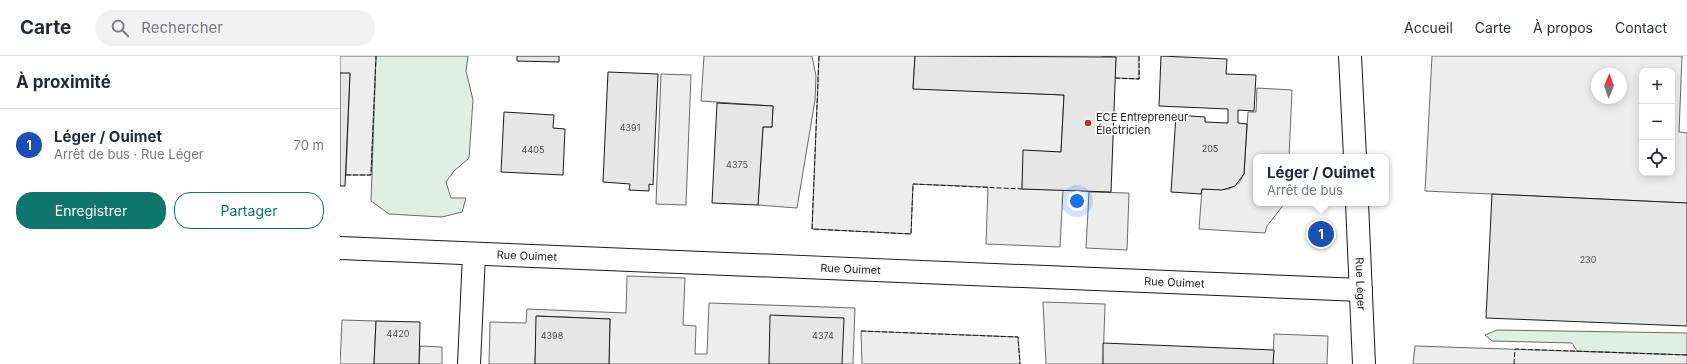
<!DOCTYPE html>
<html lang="fr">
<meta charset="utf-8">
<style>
:root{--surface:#fff;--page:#f2f2f3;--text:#1f2937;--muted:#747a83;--line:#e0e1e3;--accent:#0f766e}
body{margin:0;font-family:Inter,sans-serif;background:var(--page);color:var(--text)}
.controls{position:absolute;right:12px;top:12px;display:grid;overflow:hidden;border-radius:8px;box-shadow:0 2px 10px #0003}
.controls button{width:36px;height:36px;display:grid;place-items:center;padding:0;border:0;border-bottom:1px solid var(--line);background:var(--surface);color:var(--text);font:20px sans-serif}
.compass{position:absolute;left:1251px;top:12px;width:36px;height:36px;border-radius:50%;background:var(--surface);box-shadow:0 2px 10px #0003;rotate:2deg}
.you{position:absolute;left:737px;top:145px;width:14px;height:14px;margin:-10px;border:3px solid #fff;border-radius:50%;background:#1a73e8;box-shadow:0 0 0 6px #1a73e833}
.badge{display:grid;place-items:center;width:26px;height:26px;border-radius:50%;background:var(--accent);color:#fff;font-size:13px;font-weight:700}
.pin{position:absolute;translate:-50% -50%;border:2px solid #fff;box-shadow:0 1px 4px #0006}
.popup{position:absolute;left:913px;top:98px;width:136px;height:52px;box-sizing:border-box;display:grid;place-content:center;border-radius:8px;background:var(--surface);filter:drop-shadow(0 1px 3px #0005);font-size:13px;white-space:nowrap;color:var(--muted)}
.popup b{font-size:15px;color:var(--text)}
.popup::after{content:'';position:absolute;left:50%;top:100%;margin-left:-8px;border:8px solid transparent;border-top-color:var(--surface)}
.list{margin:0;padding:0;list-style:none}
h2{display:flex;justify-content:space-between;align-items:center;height:52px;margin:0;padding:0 16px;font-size:17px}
h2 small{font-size:13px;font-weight:400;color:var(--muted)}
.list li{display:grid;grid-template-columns:26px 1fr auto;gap:12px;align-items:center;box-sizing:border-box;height:72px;padding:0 16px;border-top:1px solid var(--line)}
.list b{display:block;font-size:15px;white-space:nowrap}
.list p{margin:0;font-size:13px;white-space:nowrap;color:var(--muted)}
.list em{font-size:13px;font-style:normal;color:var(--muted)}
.actions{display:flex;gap:8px;padding:12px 16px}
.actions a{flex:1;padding:9px 0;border:1px solid var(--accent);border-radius:16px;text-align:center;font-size:14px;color:var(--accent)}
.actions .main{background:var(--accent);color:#fff}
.icon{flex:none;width:22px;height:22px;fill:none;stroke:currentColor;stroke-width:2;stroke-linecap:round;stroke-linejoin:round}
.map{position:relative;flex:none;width:1347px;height:308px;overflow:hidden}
header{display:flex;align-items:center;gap:24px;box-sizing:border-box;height:56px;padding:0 20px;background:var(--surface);border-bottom:1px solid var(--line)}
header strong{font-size:19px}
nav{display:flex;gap:22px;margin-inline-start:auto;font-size:14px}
.search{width:280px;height:36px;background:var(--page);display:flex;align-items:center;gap:10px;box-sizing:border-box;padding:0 14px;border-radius:22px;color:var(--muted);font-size:15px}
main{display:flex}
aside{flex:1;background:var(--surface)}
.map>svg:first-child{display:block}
.green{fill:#e0efe3;stroke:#6a6a6a}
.parking{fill:#ededed;stroke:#6a6a6a;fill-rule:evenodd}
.building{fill:#e6e6e6;stroke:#1a1a1a}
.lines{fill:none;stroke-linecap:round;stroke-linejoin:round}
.minor-casing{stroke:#1a1a1a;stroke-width:24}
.minor{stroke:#fff;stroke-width:22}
.fence{stroke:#1a1a1a;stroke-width:1;stroke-dasharray:5 2;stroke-linecap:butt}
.poi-dot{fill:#c62828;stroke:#fff;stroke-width:1.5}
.labels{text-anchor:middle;stroke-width:3;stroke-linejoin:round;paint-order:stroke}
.number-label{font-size:9px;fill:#4d4d4d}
.poi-label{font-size:11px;fill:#1a1a1a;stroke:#fff;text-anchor:start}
.street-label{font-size:11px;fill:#1a1a1a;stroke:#fff}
</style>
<header>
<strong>Carte</strong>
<div class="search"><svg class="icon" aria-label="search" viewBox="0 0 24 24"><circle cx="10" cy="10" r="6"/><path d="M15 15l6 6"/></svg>Rechercher</div>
<nav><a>Accueil</a><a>Carte</a><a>À propos</a><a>Contact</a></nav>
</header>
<main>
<aside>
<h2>À proximité<small></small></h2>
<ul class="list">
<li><span class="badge" style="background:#1a4fb4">1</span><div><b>Léger / Ouimet</b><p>Arrêt de bus · Rue Léger</p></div><em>70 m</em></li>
</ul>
<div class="actions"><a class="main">Enregistrer</a><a>Partager</a></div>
</aside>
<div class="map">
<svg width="1347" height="308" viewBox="0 0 1347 308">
<rect width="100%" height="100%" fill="#fff"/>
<path class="green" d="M36,0H128L126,15L133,44L129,102L114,115L106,126L111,142H126L122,156L102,161L49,158L31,145Z
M1157,274L1347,277V299L1237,295L1232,287L1152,285L1145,279Z"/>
<path class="parking" d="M0,0H36L31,119H6L10,18L0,17Z
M364,0H472L476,20L475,44L457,152L418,149L423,71H432L433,50L361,45Z
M479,0H575L573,32L724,39L721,96L684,95L682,133L723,134L720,191L646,188L648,131L573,128L571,178L472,173Z
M761,0H799V23L775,22L776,1Z
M1092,0H1342L1339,76L1347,77V147L1085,135ZM1302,15H1332V117H1302ZM1257,18H1281V42H1257Z
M321,18L351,19L346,149L316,148Z
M917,32L952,34L949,101H916V147H945L927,170L925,177L859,173L862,133H889L899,127L904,118L908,56H916Z
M749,136L789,137L787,194L746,192Z
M287,220L345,222L343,269L356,270L355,298H367L369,247L515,252L513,308H269L270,263L197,260L195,308H149L150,266L186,267L187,253L286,257Z
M703,246L765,248L763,308H706Z
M2,264L36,265L34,308H0Z
M521,275L678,281L680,308H522Z
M934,278L988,280L987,308H933Z
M80,290L102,291V308H79Z
M1075,290L1347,299V308H1073Z"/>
<path class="building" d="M177,0H219V6L177,5Z
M575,0L776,1L771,136L682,133L683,94L721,96L724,39L573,33Z
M821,0L887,3L886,18L916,19L914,55L898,54V67L907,68L904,118L895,130L882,134L862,133L861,138L831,136L836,59L865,61V66L888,67V53L819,50Z
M268,16L318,18L313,129L309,128V135L289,134L290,128L263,126Z
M0,17H10L5,130H0Z
M377,47L433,50L432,71H423L418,149L372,147Z
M164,56L214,59L213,72L225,73L223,119L161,116Z
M1152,138L1347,147V270L1146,262Z
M430,259L504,262L502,308H429Z
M196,260L270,263L269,308H195Z
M36,265L80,266L79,308H34Z
M763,287L934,294L933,308H763Z"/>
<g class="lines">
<g class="minor-casing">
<g id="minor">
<path d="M1010,0L1015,101"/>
<path id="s1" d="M1017,147L1024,308"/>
<path id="s2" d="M0,192L1021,234"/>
<path d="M129,308L134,198"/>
</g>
</g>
<use href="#minor" class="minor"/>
<path class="fence" d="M479,0L472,173L571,178L573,128L682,133
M775,22L799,23V0
M6,119H31L36,0
M521,275L678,281L680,308
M1174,308L1175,293L1347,299"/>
</g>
<circle class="poi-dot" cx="748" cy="67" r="4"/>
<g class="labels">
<g class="number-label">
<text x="290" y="75">4391</text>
<text x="870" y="96">205</text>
<text x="193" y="97">4405</text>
<text x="397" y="112">4375</text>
<text x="1248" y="207">230</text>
<text x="58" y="281">4420</text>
<text x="212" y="283">4398</text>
<text x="483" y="283">4374</text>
</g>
<g class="poi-label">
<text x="756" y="65">ECE Entrepreneur<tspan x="756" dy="13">Électricien</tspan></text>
</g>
<g class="street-label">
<text dy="4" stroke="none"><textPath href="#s2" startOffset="187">Rue Ouimet</textPath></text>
<text dy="4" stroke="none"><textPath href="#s2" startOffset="511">Rue Ouimet</textPath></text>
<text dy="4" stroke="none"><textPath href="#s2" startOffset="835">Rue Ouimet</textPath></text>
<text dy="4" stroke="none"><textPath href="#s1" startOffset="81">Rue Léger</textPath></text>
</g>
</g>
</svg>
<div class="controls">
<button>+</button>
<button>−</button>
<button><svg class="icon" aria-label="locate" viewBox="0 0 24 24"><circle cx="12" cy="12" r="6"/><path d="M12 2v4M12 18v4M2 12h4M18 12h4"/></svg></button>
</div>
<svg class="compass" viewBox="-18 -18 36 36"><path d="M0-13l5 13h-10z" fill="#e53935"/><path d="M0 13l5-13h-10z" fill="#747a83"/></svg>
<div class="you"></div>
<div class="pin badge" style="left:981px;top:178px;background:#1a4fb4">1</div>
<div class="popup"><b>Léger / Ouimet</b>Arrêt de bus</div>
</div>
</main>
